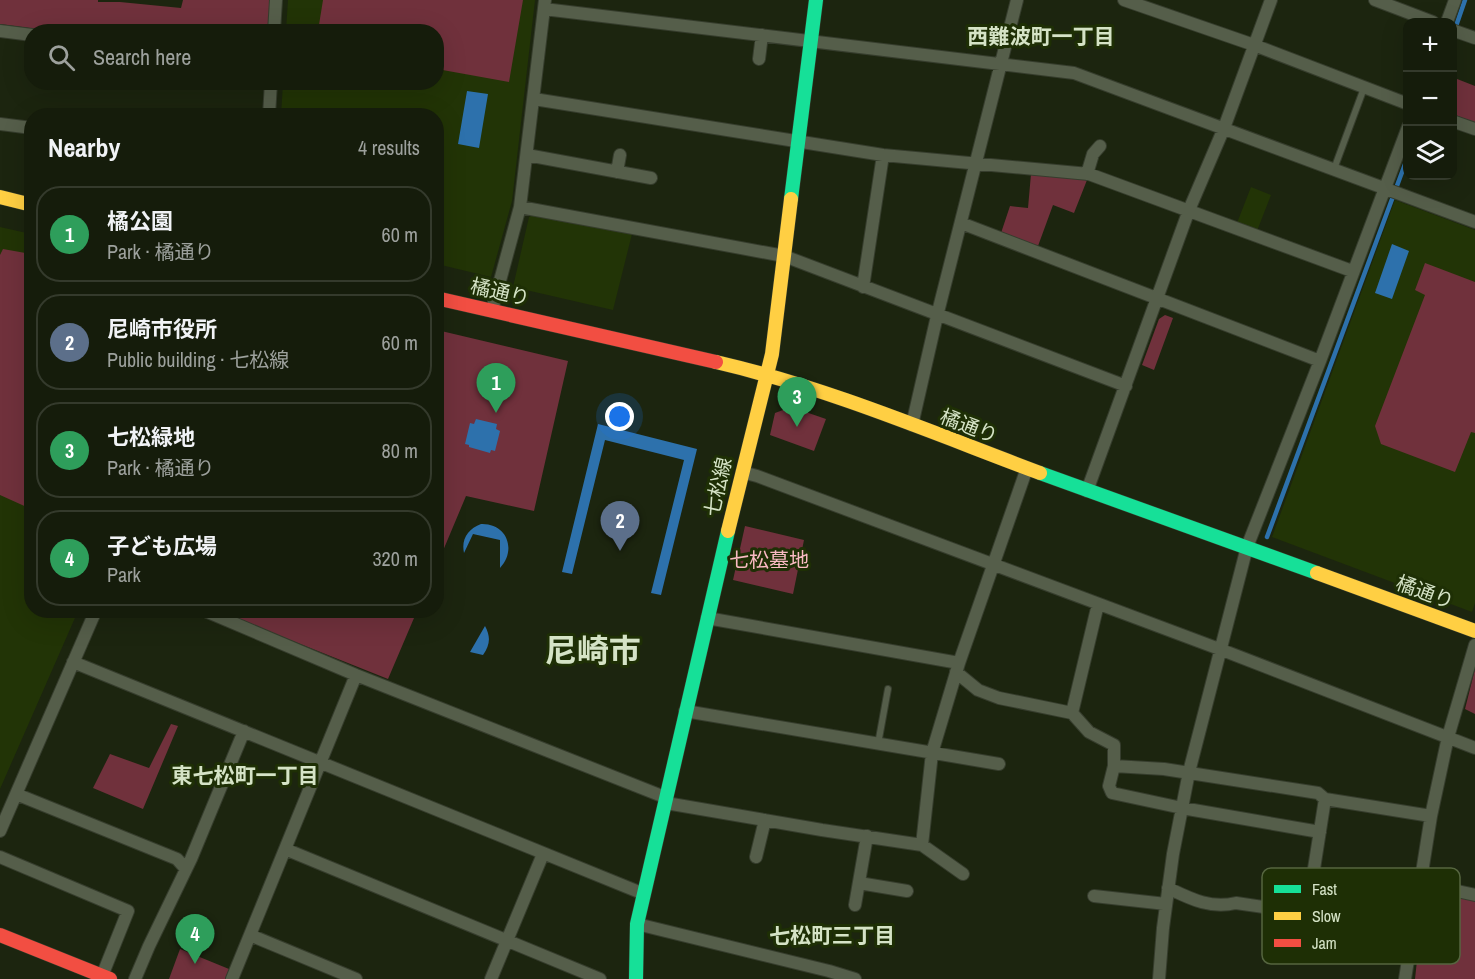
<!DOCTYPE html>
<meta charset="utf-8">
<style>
:root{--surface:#151c0b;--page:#1e2514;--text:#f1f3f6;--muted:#9da19d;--line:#343a2c;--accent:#94a086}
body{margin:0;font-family:"Archivo Narrow","Noto Sans JP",sans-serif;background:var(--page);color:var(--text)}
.controls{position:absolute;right:18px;top:18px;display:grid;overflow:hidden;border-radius:12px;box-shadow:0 6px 24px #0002}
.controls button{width:54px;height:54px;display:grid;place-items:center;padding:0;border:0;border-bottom:2px solid var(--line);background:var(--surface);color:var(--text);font:30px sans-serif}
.you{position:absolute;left:620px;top:417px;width:21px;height:21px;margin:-15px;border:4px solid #fff;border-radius:50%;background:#1a73e8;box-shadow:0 0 0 9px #1a73e833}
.badge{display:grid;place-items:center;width:39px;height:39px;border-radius:50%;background:var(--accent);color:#fff;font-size:20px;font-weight:700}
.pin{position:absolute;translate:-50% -50px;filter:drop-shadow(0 2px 3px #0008)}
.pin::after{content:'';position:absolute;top:32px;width:21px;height:18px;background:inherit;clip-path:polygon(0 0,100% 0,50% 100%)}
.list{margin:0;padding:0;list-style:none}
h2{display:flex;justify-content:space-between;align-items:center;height:78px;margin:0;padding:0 24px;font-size:26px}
h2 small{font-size:20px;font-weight:400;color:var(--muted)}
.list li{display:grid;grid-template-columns:39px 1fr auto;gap:18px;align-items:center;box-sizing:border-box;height:96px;margin:0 12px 12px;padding:0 12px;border:2px solid var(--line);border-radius:24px}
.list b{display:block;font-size:22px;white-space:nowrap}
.list p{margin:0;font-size:20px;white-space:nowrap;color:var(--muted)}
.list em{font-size:20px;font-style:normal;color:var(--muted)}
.icon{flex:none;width:33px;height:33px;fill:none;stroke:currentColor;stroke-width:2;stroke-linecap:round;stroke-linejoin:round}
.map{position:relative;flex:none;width:1475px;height:979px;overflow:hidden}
.search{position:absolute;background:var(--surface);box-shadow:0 6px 24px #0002;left:24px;top:24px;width:420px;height:66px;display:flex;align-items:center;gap:15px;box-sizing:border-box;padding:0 21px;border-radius:24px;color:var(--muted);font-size:22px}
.panel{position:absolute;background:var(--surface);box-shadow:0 6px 24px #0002;left:24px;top:108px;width:420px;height:510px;border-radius:24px}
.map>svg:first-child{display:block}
.built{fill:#223406}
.green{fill:#70313c}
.water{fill:#2d71ac}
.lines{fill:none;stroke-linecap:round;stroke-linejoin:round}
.stream{stroke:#2d71ac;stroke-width:4.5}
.lane-casing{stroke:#363d2d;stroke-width:8}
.street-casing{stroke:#363d2d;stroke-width:14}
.fast-casing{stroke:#363d2d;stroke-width:15}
.slow-casing{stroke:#363d2d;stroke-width:15}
.jam-casing{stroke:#363d2d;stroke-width:15}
.lane{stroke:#555e4a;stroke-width:6}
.street{stroke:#555e4a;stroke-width:12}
.fast{stroke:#16e098;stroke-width:14}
.slow{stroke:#ffcf43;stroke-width:14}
.jam{stroke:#f24e42;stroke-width:14}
.labels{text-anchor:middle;stroke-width:6;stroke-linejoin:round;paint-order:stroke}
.street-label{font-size:20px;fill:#d5e3c6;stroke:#1e2f05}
.park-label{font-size:20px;fill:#fabac3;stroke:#1e2f05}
.neighbourhood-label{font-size:21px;font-weight:bold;fill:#d5e3c6;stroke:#1e2f05}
.town-label{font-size:32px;font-weight:bold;fill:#d5e3c6;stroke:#1e2f05}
.key{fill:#1e2f05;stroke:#55653f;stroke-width:1.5}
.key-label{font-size:16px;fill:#d5e3c6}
</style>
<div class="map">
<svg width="1475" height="979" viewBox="0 0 1475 979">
<rect width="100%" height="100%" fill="#1c250f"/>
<path class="built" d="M288,0H535L512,201L491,277L437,264L436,116H281L283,83L436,82V32L286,31Z
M1251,187L1271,195L1257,231L1237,223Z
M1395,200L1475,230V603L1472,612L1272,537Z
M533,215L632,234L613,310L513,287L529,217Z
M0,227L31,234L32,610L78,611L0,789Z"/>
<path class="green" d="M0,0H98V2H120L181,8L183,0H270L268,31L59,32L0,24Z
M323,0H523L509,82L437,69L436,32L318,31Z
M1452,77L1475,86V123L1453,114Z
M1031,174L1087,180L1074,213L1053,205L1038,246L1001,233L1010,206L1028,208Z
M3,249L31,254V509L0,495V255Z
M1425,263L1475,282V433L1471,432L1455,472L1381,444L1375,426L1425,295L1415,290Z
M1165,315L1173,318L1154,370L1142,365L1159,319Z
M437,330L568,361L534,511L466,496L437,565Z
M791,407L826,419L814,451L770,435L775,413Z
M745,526L804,540L793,594L733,580Z
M218,611H417L388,679Z
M1475,669V714L1465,709Z
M171,724L178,726L143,809L93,788L110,754L149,768Z
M1430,891L1475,901V979H1415L1424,895Z
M180,949L229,969L225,979H169Z"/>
<path class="water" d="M467,91L488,94L479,148L458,144Z
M1392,244L1409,251L1392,299L1375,293Z
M476,419L497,424L496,429L500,431L495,451L491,450L490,453L469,447V445L465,444L470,423L474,424Z
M598,424L697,449L661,595L651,593L684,460L605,440L572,574L562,572Z
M481,524C507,523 517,550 500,568V540L473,534L464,553C461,539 468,529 481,524Z
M485,626C491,637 490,645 483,655L470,652Z"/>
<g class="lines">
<path class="stream" d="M1455,29L1465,0
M1267,537L1408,156"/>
<g class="lane-casing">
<path id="lane" d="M1334,169L1364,88
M878,744L888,689"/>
</g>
<g class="street-casing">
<path id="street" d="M1124,0L1254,45L1408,104
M1375,0L1433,22
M544,9L1074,73L1475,222
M1447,22L1455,0
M1452,30L1475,38
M0,31L32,35
M274,32L276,0
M759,59L762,35
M534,99L883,155L1089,174L1352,271
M269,116L271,82
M1452,121L1475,129
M0,124L32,128
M527,155L651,178
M617,172L620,155
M1087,174L1093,154L1100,146
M520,207L784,256L1126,386
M961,223L1320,361
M863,287L883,155
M492,310L520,207L545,0
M912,425L937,316L1017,0
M742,472L757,476L1222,650L1475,748
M1087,491L1189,210L1224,128L1271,0
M203,610L356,675L667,798
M707,618L959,663
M73,662L644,894
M956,672L978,690L999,698L1072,713L1089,732L1114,745V766L1109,786L1112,793L1182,808L1320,832
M685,711L999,764
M1072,713L1098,604
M1114,766L1164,769L1318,793L1325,799L1307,913
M16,794L177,859L185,868
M1325,799L1431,816
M666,803L822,830L922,845L963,874
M0,831L96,610
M922,845L932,753L959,663L1027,468
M285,849L600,979
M0,857L128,911L102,976
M756,857L765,820
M859,883L907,891
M1420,883L1475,895
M1168,888C1191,899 1210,909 1236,903L1413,929
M1094,896L1166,904
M855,905L867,836
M637,924L829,971L855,979
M250,935L356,979
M135,979L149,946L191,859L244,731
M232,979L356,675
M491,979L543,854
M1159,979L1163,928L1173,854L1189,772L1247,547L1320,361L1408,127
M1405,979L1431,816L1448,737L1475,645"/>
</g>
<g class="fast-casing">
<path id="fast" d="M791,199L816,0
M1040,473L1317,573
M636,979L637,924L728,531"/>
</g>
<g class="slow-casing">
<path id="slow" d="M0,197L32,205
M716,362C828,388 933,433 1040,473
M728,531L772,354L791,199
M1317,573L1475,631"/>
</g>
<g class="jam-casing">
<path id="jam" d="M436,298L716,362
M0,935L110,979"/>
</g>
<use href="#lane" class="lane"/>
<use href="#street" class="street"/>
<use href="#fast" class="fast"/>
<use href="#slow" class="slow"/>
<use href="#jam" class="jam"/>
</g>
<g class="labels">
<g class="street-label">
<text transform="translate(500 292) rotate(13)" y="7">橘通り</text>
<text transform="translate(969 426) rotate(21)" y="7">橘通り</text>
<text transform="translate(718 487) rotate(-77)" y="7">七松線</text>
<text transform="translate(1425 592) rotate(20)" y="7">橘通り</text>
</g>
<g class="park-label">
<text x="769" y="567">七松墓地</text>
</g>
<g class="neighbourhood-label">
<text x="1041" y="44">西難波町一丁目</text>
<text x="245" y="783">東七松町一丁目</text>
<text x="832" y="943">七松町三丁目</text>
</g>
<g class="town-label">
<text x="593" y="662">尼崎市</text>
</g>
</g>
<rect x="1262" y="868" width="198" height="96" rx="9" class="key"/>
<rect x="1274" y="885" width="27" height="8" fill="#16e098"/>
<rect x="1274" y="912" width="27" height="8" fill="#ffcf43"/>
<rect x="1274" y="939" width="27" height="8" fill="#f24e42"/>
<g class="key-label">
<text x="1312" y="895">Fast</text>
<text x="1312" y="922">Slow</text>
<text x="1312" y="949">Jam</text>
</g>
</svg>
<div class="controls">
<button>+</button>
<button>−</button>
<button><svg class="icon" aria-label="layers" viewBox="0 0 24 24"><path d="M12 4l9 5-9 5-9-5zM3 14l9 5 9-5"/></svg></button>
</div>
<div class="you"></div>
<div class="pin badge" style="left:496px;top:413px;background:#2e9e5b">1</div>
<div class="pin badge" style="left:620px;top:551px;background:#5c6f8a">2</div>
<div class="pin badge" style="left:797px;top:427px;background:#2e9e5b">3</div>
<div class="pin badge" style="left:195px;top:964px;background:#2e9e5b">4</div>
<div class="search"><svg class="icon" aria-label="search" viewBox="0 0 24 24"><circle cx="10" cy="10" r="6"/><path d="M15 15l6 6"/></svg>Search here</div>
<section class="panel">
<h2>Nearby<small>4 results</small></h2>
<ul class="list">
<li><span class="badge" style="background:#2e9e5b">1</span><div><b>橘公園</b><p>Park · 橘通り</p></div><em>60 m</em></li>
<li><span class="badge" style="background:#5c6f8a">2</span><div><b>尼崎市役所</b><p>Public building · 七松線</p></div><em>60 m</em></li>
<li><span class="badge" style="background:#2e9e5b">3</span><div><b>七松緑地</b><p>Park · 橘通り</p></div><em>80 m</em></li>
<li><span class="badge" style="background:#2e9e5b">4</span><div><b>子ども広場</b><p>Park</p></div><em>320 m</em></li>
</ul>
</section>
</div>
